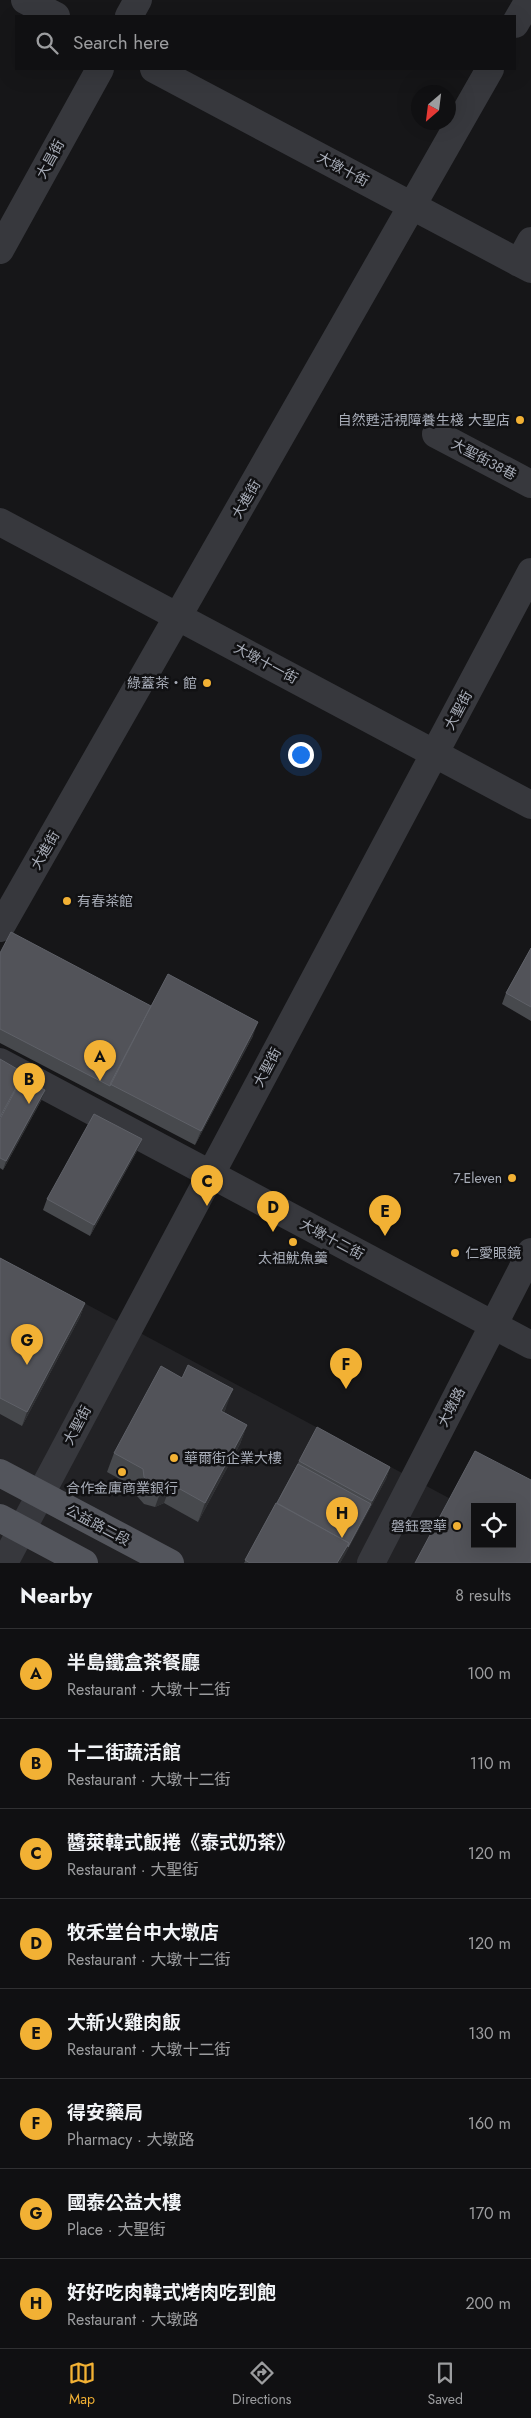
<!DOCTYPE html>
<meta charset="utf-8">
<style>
:root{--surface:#101012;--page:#1e1e20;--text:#f1f3f6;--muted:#9c9d9f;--line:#303032;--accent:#f2b134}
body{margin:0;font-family:Jost,"Noto Sans TC",sans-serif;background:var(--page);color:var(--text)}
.controls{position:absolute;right:15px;bottom:15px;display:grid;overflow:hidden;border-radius:0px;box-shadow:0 5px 20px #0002}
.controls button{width:45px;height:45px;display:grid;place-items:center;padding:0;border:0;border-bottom:1px solid var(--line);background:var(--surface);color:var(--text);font:25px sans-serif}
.compass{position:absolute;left:411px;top:85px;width:45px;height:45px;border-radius:50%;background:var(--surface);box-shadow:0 5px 20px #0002;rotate:208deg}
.you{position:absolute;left:300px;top:754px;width:18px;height:18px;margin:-12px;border:4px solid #fff;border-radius:50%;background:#1a73e8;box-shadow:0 0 0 8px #1a73e833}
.badge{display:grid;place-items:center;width:32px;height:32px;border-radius:50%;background:var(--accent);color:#111;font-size:16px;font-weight:700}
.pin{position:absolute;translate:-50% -41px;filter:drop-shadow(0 1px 2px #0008)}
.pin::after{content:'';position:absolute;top:26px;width:18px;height:15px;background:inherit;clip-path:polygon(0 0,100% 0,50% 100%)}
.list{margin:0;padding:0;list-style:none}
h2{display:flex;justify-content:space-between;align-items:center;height:65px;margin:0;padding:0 20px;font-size:21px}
h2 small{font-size:16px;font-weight:400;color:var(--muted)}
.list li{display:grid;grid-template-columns:32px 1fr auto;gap:15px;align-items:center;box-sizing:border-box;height:90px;padding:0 20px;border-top:1px solid var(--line)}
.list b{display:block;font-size:19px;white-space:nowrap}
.list p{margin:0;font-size:16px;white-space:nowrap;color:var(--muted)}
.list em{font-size:16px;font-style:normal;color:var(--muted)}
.icon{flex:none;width:28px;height:28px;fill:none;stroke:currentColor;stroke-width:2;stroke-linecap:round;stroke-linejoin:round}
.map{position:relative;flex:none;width:531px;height:1563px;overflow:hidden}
.search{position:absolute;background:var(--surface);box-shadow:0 5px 20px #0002;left:15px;right:15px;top:15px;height:55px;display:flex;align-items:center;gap:12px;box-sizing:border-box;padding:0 18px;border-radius:0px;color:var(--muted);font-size:19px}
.sheet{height:785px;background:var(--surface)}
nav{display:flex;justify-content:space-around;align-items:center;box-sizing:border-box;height:70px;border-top:1px solid var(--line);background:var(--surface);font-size:14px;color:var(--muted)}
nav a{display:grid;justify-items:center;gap:2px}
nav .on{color:var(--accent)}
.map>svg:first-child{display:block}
.built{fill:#222225}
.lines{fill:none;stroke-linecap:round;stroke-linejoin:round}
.minor{stroke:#37383d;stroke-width:28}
.major{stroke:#53555c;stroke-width:28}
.wall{fill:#47494d}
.shaded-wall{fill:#2f3033}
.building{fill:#525359;stroke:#5f6168;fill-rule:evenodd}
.poi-dot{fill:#f2b134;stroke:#111113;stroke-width:2}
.labels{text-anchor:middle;stroke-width:5;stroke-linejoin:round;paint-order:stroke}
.street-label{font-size:14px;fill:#a8adb8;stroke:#111113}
.poi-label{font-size:14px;fill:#a8adb8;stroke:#111113;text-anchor:end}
</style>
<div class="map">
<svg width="531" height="1563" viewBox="0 0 531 1563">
<rect width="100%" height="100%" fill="#161618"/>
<path class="built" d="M0,1258L475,1512V1544H512L531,1563H0Z"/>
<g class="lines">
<path class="minor" d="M25,0L56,16
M129,16L138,0
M515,24L529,0
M154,69L531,269
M0,250L100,69
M519,263L531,241
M436,434L531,484
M0,522L531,805
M0,928L490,69
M0,1062L531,1345
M4,1563L531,572
M371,1563L531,1252"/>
<path class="major" d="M0,1473L170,1563
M0,1518L84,1563"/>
</g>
<path class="wall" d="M531,948V1021L502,1004L506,993Z
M0,953L151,1006L253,1036L195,1145L0,1043Z
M0,1059L22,1078L45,1090L42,1099L3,1170L0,1168Z
M137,1151L90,1236L43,1210L47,1199Z
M0,1258L85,1303L80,1317L22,1426L0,1414Z
M226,1408L224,1412L247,1425L240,1444L198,1522L164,1503L155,1507L144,1504L137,1496L136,1488L107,1472L114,1453Z
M299,1461L390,1467L386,1479L340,1563H244Z"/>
<path class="shaded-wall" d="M258,1022L253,1036L195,1145L201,1131Z
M24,1073L19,1087L0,1122V1117Z
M45,1090L42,1099L3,1170L6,1161Z
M142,1139L137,1151L90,1236L94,1225Z
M85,1303L80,1317L22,1426L27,1412Z
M233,1389L226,1408L214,1430L221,1411Z
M247,1425L240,1444L198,1522L205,1503Z
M390,1467L386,1479L345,1555L340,1563H337L371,1504Z
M171,1484L164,1503L155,1507L162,1488Z"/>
<path class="building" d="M11,932L151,1006L110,1086L0,1029V953Z
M531,948V1007L506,993Z
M168,974L258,1022L201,1131L110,1084Z
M0,1059L24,1073L0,1117Z
M22,1078L45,1090L6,1161L0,1158V1119Z
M94,1114L142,1139L94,1225L47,1199Z
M0,1258L85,1303L27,1412L0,1398Z
M188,1365L233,1389L221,1411L247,1425L205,1503L171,1484L162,1488L150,1485L144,1477L143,1469L114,1453L161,1366L182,1378Z
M317,1427L390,1467L372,1501L299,1461Z
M475,1451L531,1480V1563H415ZM475,1507H512V1544H475Z
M298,1464L371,1504L348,1547L349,1543L277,1503Z
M276,1503L349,1543L337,1563H250L245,1560Z"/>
<g class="poi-dot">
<circle cx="520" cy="420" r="5"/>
<circle cx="207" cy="683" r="5"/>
<circle cx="67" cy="901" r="5"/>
<circle cx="512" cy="1178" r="5"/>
<circle cx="293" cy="1242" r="5"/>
<circle cx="455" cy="1253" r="5"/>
<circle cx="174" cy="1458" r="5"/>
<circle cx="122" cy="1472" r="5"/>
<circle cx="457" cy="1526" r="5"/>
</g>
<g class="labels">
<g class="street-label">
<text transform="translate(50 159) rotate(-61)" y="5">大昌街</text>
<text transform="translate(343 169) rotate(28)" y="5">大墩十街</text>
<text transform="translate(484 459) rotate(28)" y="5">大聖街38巷</text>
<text transform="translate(246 499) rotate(-60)" y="5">大進街</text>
<text transform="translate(266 663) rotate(28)" y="5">大墩十一街</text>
<text transform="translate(458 710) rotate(-62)" y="5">大聖街</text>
<text transform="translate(45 850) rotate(-60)" y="5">大進街</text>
<text transform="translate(267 1067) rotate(-62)" y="5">大聖街</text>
<text transform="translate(332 1239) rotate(28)" y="5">大墩十二街</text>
<text transform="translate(451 1407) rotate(-63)" y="5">大墩路</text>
<text transform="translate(77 1425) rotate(-62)" y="5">大聖街</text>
<text transform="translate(98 1525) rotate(28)" y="5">公益路二段</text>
</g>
<g class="poi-label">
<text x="510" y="425">自然甦活視障養生棧 大聖店</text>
<text x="197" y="688">綠蓋茶‧館</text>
<text x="77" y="906" text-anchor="start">有春茶館</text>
<text x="502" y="1183">7-Eleven</text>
<text x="465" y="1258" text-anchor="start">仁愛眼鏡</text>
<text x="293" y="1263" text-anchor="middle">太祖魷魚羹</text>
<text x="184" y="1463" text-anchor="start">華爾街企業大樓</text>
<text x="122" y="1493" text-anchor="middle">合作金庫商業銀行</text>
<text x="447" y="1531">磐鈺雲華</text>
</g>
</g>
</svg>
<div class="controls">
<button><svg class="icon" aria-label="locate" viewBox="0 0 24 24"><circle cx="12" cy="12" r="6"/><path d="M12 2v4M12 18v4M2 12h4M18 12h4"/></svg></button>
</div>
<svg class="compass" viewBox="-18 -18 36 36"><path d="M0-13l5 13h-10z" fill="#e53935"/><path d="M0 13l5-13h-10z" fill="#9c9d9f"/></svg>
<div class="you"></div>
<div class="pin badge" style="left:100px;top:1081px">A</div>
<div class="pin badge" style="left:29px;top:1104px">B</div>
<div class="pin badge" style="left:207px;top:1206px">C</div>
<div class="pin badge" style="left:273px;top:1232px">D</div>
<div class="pin badge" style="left:385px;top:1236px">E</div>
<div class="pin badge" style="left:346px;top:1389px">F</div>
<div class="pin badge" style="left:27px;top:1365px">G</div>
<div class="pin badge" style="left:342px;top:1538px">H</div>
<div class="search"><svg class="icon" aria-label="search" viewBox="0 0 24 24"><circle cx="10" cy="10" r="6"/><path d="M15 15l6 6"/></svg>Search here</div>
</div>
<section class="sheet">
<h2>Nearby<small>8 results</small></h2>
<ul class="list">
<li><span class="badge">A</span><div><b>半島鐵盒茶餐廳</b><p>Restaurant · 大墩十二街</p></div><em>100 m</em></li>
<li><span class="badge">B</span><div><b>十二街蔬活館</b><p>Restaurant · 大墩十二街</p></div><em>110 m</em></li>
<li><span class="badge">C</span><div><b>醬萊韓式飯捲《泰式奶茶》</b><p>Restaurant · 大聖街</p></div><em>120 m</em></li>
<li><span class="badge">D</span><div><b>牧禾堂台中大墩店</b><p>Restaurant · 大墩十二街</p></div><em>120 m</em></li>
<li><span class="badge">E</span><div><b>大新火雞肉飯</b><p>Restaurant · 大墩十二街</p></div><em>130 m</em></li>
<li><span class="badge">F</span><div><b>得安藥局</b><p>Pharmacy · 大墩路</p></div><em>160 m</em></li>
<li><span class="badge">G</span><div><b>國泰公益大樓</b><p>Place · 大聖街</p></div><em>170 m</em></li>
<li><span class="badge">H</span><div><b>好好吃肉韓式烤肉吃到飽</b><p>Restaurant · 大墩路</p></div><em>200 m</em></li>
</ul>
</section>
<nav>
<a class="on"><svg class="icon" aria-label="map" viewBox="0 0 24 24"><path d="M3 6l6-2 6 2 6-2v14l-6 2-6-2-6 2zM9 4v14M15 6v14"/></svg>Map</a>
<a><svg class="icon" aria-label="directions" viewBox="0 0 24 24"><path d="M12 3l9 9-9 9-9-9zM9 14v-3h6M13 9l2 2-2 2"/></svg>Directions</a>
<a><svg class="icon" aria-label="saved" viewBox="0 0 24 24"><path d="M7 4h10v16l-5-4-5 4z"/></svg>Saved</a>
</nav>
